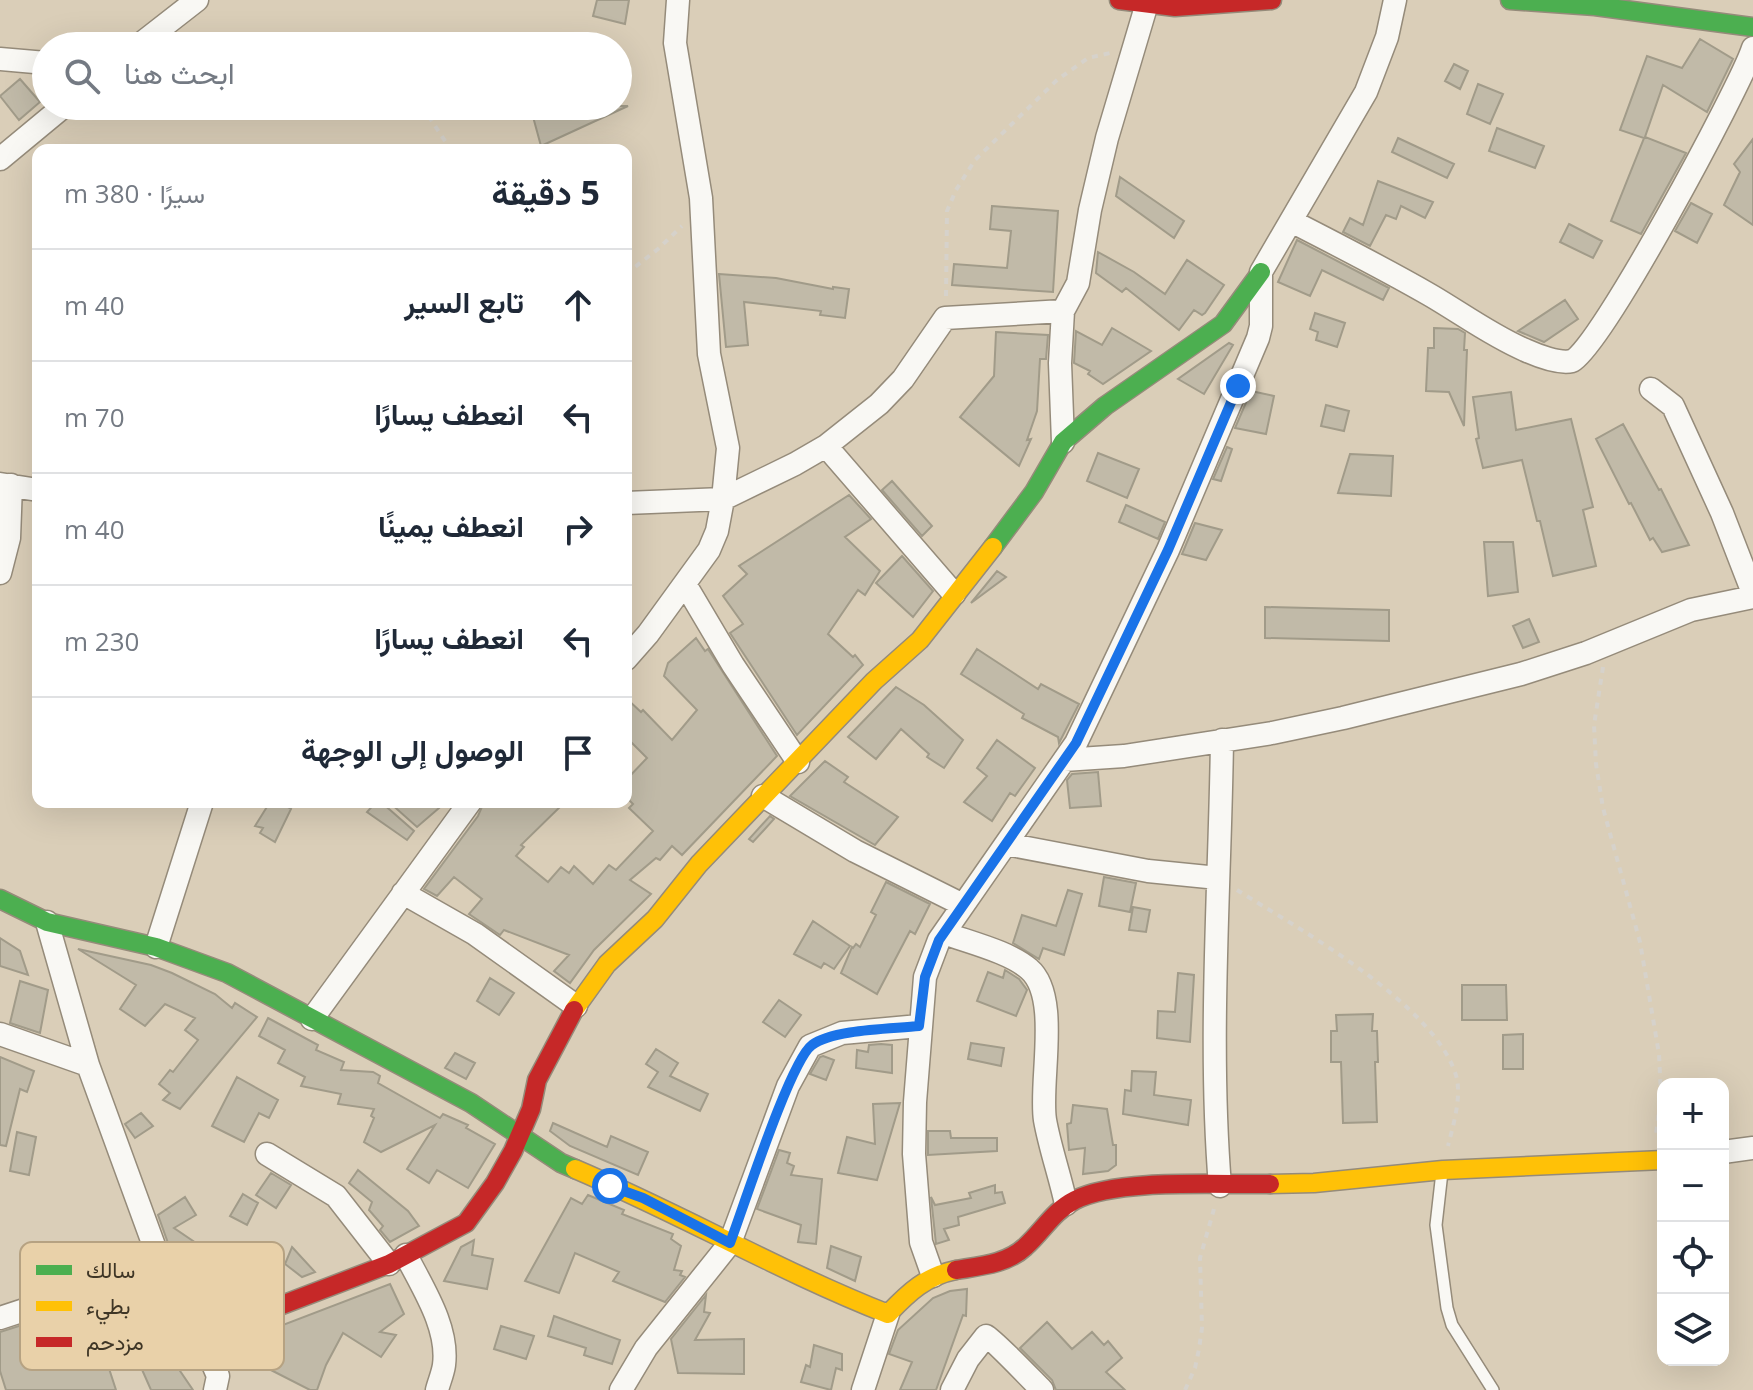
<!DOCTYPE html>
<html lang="ar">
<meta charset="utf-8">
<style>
:root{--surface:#fff;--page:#f6f6f7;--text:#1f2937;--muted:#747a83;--line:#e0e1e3}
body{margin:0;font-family:"Open Sans",Vazirmatn,sans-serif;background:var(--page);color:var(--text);direction:rtl}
.controls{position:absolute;right:24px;bottom:24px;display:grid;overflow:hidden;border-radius:16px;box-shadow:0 8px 32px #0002}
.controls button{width:72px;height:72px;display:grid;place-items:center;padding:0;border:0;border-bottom:2px solid var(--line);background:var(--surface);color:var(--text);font:40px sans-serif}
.stop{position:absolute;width:24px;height:24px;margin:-18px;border:6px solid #1a73e8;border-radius:50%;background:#fff}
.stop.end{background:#1a73e8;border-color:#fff;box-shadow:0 2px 8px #0008}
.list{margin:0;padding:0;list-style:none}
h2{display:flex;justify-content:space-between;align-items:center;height:104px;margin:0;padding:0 32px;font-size:34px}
h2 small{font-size:26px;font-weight:400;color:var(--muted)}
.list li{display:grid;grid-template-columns:52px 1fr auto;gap:24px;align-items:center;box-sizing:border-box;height:112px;padding:0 32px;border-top:2px solid var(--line)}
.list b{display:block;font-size:30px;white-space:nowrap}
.list em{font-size:26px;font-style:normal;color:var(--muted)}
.icon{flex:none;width:44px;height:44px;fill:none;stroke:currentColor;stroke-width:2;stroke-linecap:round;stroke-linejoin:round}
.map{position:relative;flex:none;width:1753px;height:1390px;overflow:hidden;direction:ltr}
.search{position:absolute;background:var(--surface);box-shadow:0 8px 32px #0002;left:32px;top:32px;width:600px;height:88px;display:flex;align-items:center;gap:20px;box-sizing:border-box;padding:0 28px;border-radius:44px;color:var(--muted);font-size:30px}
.panel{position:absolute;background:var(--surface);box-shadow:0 8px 32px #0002;left:32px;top:144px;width:600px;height:664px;border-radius:16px;direction:rtl}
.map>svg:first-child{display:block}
.building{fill:#c1baa8;stroke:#a19b89;stroke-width:2}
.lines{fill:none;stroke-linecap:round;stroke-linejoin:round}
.lane-casing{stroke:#958b7a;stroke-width:14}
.street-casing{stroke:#958b7a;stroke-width:25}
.fast-casing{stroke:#958b7a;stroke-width:21}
.slow-casing{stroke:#958b7a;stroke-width:21}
.jam-casing{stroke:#958b7a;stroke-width:21}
.path{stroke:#d6d2cb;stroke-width:4;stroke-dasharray:6 6;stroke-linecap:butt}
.lane{stroke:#f9f8f4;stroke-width:11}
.street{stroke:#f9f8f4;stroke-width:22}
.fast{stroke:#4caf50;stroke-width:18}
.slow{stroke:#ffc107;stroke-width:18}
.jam{stroke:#c62828;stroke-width:18}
.route{stroke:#1a73e8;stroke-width:10}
.key{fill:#e9d1a9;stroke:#b6a282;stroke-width:2}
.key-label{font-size:22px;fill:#3f3626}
</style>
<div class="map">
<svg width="1753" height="1390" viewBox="0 0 1753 1390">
<rect width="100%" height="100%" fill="#daceb8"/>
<path class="building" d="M597,0H629L625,24L593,16Z
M1700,39L1733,59L1707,112L1663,85L1645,137L1686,153L1641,234L1611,221L1644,138L1620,130L1647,56L1682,68Z
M1454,64L1468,71L1460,89L1445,81Z
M20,79L40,102L19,120L0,96Z
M1478,84L1503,94L1490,124L1467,114Z
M556,106H628L541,146L532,113Z
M1497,128L1544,146L1535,168L1489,151Z
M1398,138L1454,164L1447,178L1392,152Z
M1753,139V225L1724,205L1740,172L1734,164Z
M1120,177L1184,221L1174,238L1116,196Z
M1378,181L1433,202L1425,218L1401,206L1396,219L1386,215L1370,246L1343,232L1350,218L1363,225Z
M1691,203L1712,214L1697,243L1675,231Z
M992,206L1058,211L1053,292L952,285L954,264L1007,268L1011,231L990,229Z
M1569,224L1602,241L1593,258L1560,242Z
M1297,240L1389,288L1383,300L1322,270L1310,296L1278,282Z
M1098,252L1134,272L1165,294L1187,260L1224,285L1205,313L1202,315L1194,310L1179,330L1126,288L1122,292L1096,273Z
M719,274L776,278L833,289V287L849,289L845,318L820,315L821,311L744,302L748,345L726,347Z
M1565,300L1578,319L1544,342L1518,331Z
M1315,313L1345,323L1337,347L1316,340L1318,332L1310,329Z
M1112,328L1151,351L1103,384L1088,374L1090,371L1074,363L1076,331L1102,345Z
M1434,328L1458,329L1465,333L1464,350H1467L1464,426L1449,392L1426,391L1428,348H1434Z
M996,332L1048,335L1046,359H1040L1037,411L1027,440L1031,439L1019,466L960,417L994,376Z
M1229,343L1233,345L1204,394L1178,379Z
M1251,391L1274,396L1266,434L1235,428Z
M1511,392L1516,430L1571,419L1593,507L1583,510L1596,566L1553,576L1540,521H1537L1522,460L1483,468L1476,439L1479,438L1473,397Z
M1326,405L1349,411L1344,431L1321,426Z
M1623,424L1659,490L1661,489L1689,545L1662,552L1653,538L1650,540L1631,503L1629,504L1596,439Z
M1227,447L1232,449L1221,481L1213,479Z
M1098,453L1139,469L1127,498L1087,481Z
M1350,454L1393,456L1391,496L1338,493Z
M892,481L932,526L922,536L882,490Z
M849,495L871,519L845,537L880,571L865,595L858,590L828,634L853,657L855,655L863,665L797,735L730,633L743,624L723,596L747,574L739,566Z
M1126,505L1165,522L1158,539L1119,522Z
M1195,523L1222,530L1206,560L1182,554Z
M1484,542H1513L1518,592L1488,596Z
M902,556L933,591L913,617L876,583Z
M997,571L1006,577L971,603Z
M1265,607L1389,610V641L1265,638Z
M1529,619L1539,642L1523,648L1513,626Z
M696,638L705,651L708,649L777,756L682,855L672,846L660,860L656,858L630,880L651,894L594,950L570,983L554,971L569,955L504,930L500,935L469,914L482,899L454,877L437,896L424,889L478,816L484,802H565L521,845L524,847L516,856L548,882L561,867L569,873L574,866L593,884L609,865L616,870L653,831L629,808L633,804L626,797V780L647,758L626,737V698L641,712L643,710L672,740L697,710L664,676L668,663Z
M977,649L1038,689L1041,684L1079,704L1059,743L1058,737L1022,718L1024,714L961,674Z
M896,687L924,705L963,740L944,768L927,757L929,754L901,729L876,759L848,737Z
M997,740L1035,768L1015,796L1010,793L992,821L964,802L987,776L977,768Z
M825,761L848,777L844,782L898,817L875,845L790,796Z
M1098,772L1101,806L1070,808L1067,780L1072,774Z
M270,802H279L291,809L275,842L260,833L263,828L255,826Z
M376,802H381L414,831L407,840L367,812Z
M389,802H446L417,827Z
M770,816L774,819L753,842L749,839Z
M1104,877L1136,883L1130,912L1099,906Z
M886,882L930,904L915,934L910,931L877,994L841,973L852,947L853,948L856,944L860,947L876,915L871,912Z
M1068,890L1082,894L1064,955L1043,948L1039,959L1013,943L1022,915L1056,926Z
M1133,907L1150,910L1146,932L1129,930Z
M813,921L850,946L834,969L824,963L821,968L794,954Z
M0,938L20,951L28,975L0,966Z
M78,949L151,965L172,973L215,994L232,1008L235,1003L257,1017L180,1109L163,1100L170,1093L159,1084L170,1070L173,1072L198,1040L185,1030L195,1018L165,1004L145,1026L120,1009L136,985Z
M1005,970L1019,979L1027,990L1016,1016L977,1001L988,972L1003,978Z
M1178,973L1194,975L1190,1042L1157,1038L1158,1011L1175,1012Z
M490,978L514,993L499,1015L477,1001Z
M20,981L48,990L40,1033L10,1023Z
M1462,985H1506L1507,1020H1462Z
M779,1000L801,1015L785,1037L763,1022Z
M1373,1014L1372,1031H1377L1378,1062H1375L1377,1122L1343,1123L1341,1062H1331V1031H1337L1336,1015Z
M268,1018L318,1045L316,1050L344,1062L341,1070L373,1072L380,1076L378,1083L440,1118L443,1114L468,1125L466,1128L495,1144L468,1188L437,1170L429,1183L407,1169L435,1125L381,1152L364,1142L374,1118L371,1116L374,1109L338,1104L341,1094L301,1086L305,1077L278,1063L285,1050L259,1036Z
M1523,1034V1069H1503V1035Z
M971,1043L1004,1048L1001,1066L968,1059Z
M881,1044L892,1045V1073L856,1068L857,1050L868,1052L869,1045Z
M656,1049L678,1063L670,1076L708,1094L700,1111L648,1087L658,1072L646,1064Z
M455,1053L475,1063L466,1079L445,1068Z
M823,1056L834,1060L826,1080L810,1074L820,1057Z
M0,1057L34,1071L27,1092L20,1089L6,1146L0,1145Z
M1132,1071L1156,1072L1154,1095L1191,1100L1188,1125L1123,1114L1125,1090L1131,1091Z
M237,1077L278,1100L269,1118L259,1113L244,1142L212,1126Z
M900,1103L877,1180L838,1173L847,1137L875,1144L873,1104Z
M1073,1105L1107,1109L1113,1145H1116V1165L1108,1171L1083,1174L1085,1148L1069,1150L1067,1124L1071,1123Z
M141,1113L153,1126L135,1138L125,1124Z
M553,1123L607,1147L611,1136L648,1152L638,1175L570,1146L550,1131Z
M928,1131H950L951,1138H997V1151L928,1155Z
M17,1132L36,1137L29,1175L10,1171Z
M779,1150L790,1153L787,1163L794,1166L791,1175L822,1179L816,1244L798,1242L801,1225L757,1209Z
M358,1170L408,1211L419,1226L390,1242L380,1230L383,1226L369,1210L372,1202L349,1183Z
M271,1173L291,1185L276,1208L256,1195Z
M995,1185V1193L1002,1192L1005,1203L958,1217L959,1225L944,1229L949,1240L936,1244L931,1197L935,1205L971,1198L969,1193Z
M243,1194L258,1203L247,1225L230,1216Z
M588,1195L624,1210L622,1214L673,1234L671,1239L681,1246L674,1270L682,1271L680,1275L685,1277L665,1302L613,1281L619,1272L575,1253L559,1293L525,1281L571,1198L582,1204Z
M185,1197L196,1215L174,1228L196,1243L181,1264L168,1243L158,1215Z
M474,1240L472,1255L493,1259L487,1289L444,1281L461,1247Z
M831,1246L861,1257L855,1281L827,1268Z
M292,1247L315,1272L302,1277L285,1264Z
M390,1284L404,1314L380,1332L396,1335L381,1357L343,1333L326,1365L317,1390H310L265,1367L272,1356L254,1336Z
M967,1289L966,1316L963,1315L936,1390H900L912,1362L889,1354L898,1330L933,1298L950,1291Z
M706,1295L704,1312L710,1313L695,1340L744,1339V1374L678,1373L671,1339Z
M144,1301H151L171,1347L159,1340L193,1390H151L117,1313Z
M88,1304L116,1390H6L0,1371V1332Z
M554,1316L620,1340L612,1364L584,1355L586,1348L548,1336Z
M1047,1322L1072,1349L1092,1332L1104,1345L1108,1341L1122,1358L1106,1372L1125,1390H1056L1052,1380L1020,1348Z
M501,1326L534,1336L526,1359L494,1349Z
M814,1345L842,1354V1370L836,1368L831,1390L801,1382L806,1365L810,1367Z"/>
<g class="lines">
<g class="lane-casing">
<path id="lane" d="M1442,1172L1436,1225L1447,1308L1452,1325L1493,1390"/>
</g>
<g class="street-casing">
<path id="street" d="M138,46L197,0
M0,59L46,63
M0,159L64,106
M1291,221C1338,245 1385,269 1430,295C1461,313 1492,336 1525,350C1536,355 1559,364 1572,361C1597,354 1741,86 1753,48
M1651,389L1673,406L1722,513L1753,593
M1063,442L1060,363L1063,311L1078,283L1090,210L1107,138L1148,0
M826,446L954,594
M0,484L38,490
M626,503L723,499L795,464L826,446L879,404L903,379L945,318L1063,311
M0,573L9,538L11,485
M685,584L733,665L798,762
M626,659L648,634L709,550L717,531L723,499L728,448L709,354L701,198L675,43L678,0
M1064,760L1124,756L1272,733L1343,718L1521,674L1586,653L1691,610L1753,597
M763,796L855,851L963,905
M1006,844L1148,871L1218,878
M403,893L475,934L576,1006
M47,922L88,1065L161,1265L201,1336L218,1376L215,1390
M944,933C968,942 1010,952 1029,969C1061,996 1039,1082 1045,1120C1050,1148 1060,1176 1066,1204
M156,947L202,802
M312,1019L470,802
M0,1034L88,1065
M1723,1152L1753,1148
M267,1154L336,1196L389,1264
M1220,1186C1208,1038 1220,888 1222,740
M406,1255C422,1287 449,1327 444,1365C443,1373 439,1382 437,1390
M933,1276L921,1242L914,1154L915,1102L925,977L939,940L1076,743L1168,550L1258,338L1261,326V272L1366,92L1387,37L1395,0
M0,1318L161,1265
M621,1390L646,1348L730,1243L788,1086L810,1046L842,1033L919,1026
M863,1390L888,1314
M952,1390L968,1359L986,1336C993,1339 1032,1380 1042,1390"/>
</g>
<g class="fast-casing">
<path id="fast" d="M1510,0L1595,6L1753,27
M993,547L1034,492L1063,442L1105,406L1223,324L1261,272
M0,899L47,922L156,947L227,973L471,1103L561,1163L575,1169"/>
</g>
<g class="slow-casing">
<path id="slow" d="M574,1010L607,964L655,919L699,864L874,681L920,640L993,547
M575,1169C681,1214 781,1272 888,1314C909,1292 926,1276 956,1270
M1270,1184L1314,1183L1443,1170L1663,1160"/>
</g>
<g class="jam-casing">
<path id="jam" d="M1119,0L1175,7L1272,0
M956,1270C980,1266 1007,1264 1025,1247C1043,1231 1053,1211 1075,1200C1118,1178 1219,1185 1270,1184
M201,1336L389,1264L466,1223L495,1183L513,1151L531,1109L537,1080L574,1010"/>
</g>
<path class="path" d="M422,106L451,150
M626,274L658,249L682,226
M946,296L947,211L956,190L975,160L1057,80L1088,58L1110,53
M1603,667L1594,725L1596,764L1603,808L1640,942L1659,1054L1661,1095L1656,1134
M1237,890C1299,929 1439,1006 1457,1079C1461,1100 1453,1126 1448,1146
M1185,1390L1195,1368L1199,1349L1202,1328L1200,1258L1214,1209"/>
<use href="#lane" class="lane"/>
<use href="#street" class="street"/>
<use href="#fast" class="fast"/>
<use href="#slow" class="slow"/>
<use href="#jam" class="jam"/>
</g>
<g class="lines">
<path class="route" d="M610,1186L643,1198L730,1243C743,1209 790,1061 812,1045C833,1029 892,1029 919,1026L925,977L939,940L1076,743L1168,550L1238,386"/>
</g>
<rect x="20" y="1242" width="264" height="128" rx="12" class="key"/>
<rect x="36" y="1265" width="36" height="10" fill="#4caf50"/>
<rect x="36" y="1301" width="36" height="10" fill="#ffc107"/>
<rect x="36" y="1337" width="36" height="10" fill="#c62828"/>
<g class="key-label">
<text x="86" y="1278">سالك</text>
<text x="86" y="1314">بطيء</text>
<text x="86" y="1350">مزدحم</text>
</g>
</svg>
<div class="controls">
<button>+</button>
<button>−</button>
<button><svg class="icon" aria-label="locate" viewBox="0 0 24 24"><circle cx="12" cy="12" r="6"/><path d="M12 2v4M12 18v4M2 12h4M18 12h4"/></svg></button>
<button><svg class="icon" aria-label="layers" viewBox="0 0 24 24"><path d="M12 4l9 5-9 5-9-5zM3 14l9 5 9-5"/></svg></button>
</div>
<div class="stop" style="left:610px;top:1186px"></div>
<div class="stop end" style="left:1238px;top:386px"></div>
<div class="search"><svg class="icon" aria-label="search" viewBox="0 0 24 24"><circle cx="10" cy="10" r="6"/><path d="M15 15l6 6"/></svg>ابحث هنا</div>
<section class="panel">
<h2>5 دقيقة<small>سيرًا · 380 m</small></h2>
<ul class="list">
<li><svg class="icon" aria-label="ahead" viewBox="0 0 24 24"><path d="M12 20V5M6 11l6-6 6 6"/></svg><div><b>تابع السير</b></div><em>40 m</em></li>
<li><svg class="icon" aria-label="left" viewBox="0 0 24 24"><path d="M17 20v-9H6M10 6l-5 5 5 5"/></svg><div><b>انعطف يسارًا</b></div><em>70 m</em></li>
<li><svg class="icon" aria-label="right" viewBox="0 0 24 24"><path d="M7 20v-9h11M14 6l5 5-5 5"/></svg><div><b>انعطف يمينًا</b></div><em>40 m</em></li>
<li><svg class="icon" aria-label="left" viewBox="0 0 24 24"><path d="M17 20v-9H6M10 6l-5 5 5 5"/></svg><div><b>انعطف يسارًا</b></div><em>230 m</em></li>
<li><svg class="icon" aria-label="arrive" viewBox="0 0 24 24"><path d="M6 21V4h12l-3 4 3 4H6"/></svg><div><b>الوصول إلى الوجهة</b></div></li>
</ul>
</section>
</div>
